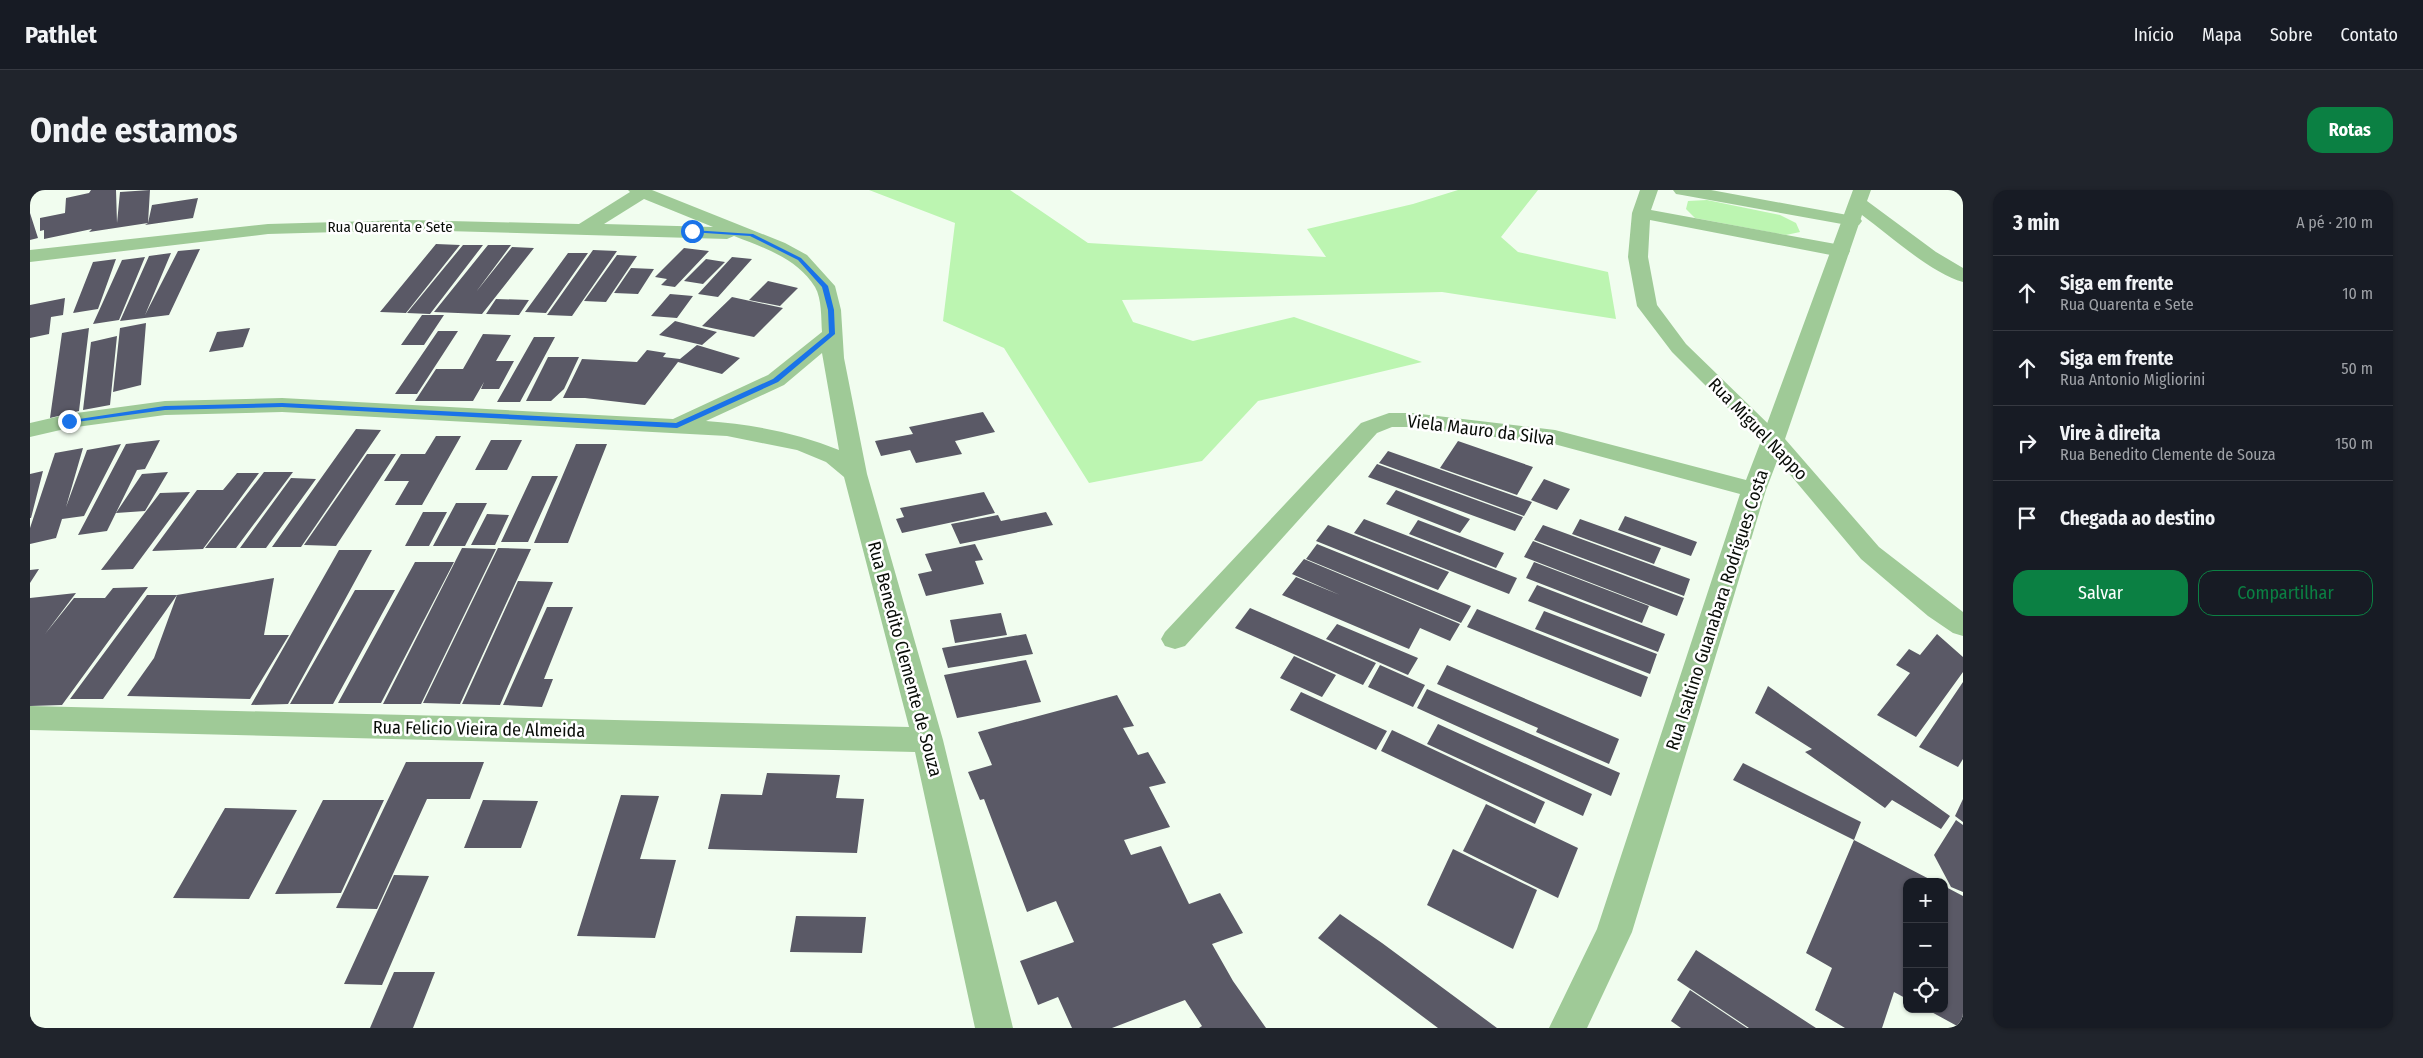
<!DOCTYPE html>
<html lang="pt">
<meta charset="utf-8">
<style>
:root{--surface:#171b24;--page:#20242c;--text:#f1f3f6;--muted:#9ea1a6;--line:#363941;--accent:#0b8043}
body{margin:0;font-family:"Fira Sans Condensed",sans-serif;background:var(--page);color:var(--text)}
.controls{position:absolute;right:15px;bottom:15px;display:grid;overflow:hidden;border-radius:10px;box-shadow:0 1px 4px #0004}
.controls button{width:45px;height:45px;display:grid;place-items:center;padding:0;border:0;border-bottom:1px solid var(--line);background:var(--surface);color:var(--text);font:25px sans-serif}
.stop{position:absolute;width:15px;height:15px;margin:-11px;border:4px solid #1a73e8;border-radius:50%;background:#fff}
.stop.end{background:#1a73e8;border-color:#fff;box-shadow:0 1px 5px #0008}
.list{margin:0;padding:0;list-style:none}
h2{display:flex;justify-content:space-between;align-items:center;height:65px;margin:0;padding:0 20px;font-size:21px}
h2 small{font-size:16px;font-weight:400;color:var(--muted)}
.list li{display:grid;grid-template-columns:32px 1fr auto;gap:15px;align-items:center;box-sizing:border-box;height:75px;padding:0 20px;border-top:1px solid var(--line)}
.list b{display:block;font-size:19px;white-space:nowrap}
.list p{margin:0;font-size:16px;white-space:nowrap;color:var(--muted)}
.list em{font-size:16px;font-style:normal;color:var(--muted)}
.actions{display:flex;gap:10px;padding:15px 20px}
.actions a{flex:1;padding:11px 0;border:1px solid var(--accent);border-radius:15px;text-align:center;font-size:18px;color:var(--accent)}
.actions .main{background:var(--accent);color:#fff}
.icon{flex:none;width:28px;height:28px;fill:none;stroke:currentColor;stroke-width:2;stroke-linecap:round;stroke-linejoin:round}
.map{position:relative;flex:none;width:1933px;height:838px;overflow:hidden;border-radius:15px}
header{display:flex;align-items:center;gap:30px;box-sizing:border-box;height:70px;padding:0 25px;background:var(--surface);border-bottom:1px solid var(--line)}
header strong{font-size:24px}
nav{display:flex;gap:28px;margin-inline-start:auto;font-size:18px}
.intro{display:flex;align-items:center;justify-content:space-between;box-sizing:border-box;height:120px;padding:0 30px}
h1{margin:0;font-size:35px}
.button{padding:12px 22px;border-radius:15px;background:var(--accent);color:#fff;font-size:18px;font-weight:700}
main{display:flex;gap:30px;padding:0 30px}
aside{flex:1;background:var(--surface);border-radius:15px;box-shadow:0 1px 4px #0004}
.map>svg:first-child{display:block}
.green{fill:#bcf5b1}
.building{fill:#5a5966}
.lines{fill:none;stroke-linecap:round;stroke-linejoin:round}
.minor{fill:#9fca97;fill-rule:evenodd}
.tertiary{fill:#9fca97;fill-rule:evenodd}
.route{fill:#1a73e8}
.labels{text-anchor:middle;stroke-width:5;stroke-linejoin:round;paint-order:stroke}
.far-street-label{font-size:15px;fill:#090d08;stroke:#fff}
.street-label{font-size:18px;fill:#090d08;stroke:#fff}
</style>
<header>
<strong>Pathlet</strong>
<nav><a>Início</a><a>Mapa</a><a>Sobre</a><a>Contato</a></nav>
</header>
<div class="intro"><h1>Onde estamos</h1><a class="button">Rotas</a></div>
<main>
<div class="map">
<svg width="1933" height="838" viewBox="0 0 1933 838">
<rect width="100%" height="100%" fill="#f1fdef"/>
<path class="green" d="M839,0H980L1058,53L1296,67L1277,39L1383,14L1428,0H1508L1471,47L1488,62L1578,82L1586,129L1412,102L1092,110L1103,132L1163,151L1264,127L1392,172L1228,211L1172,271L1059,293L974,158L913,131L925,33Z
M1677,10L1750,25L1766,33L1770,42L1756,45L1665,28L1656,19L1658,11Z"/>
<path class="building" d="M61,0H86L87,33L90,2L120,0L118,33L59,42L62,39L14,49V40L10,41V28L35,23L36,8L59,3Z
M168,8L163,28L115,35L118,33L122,15Z
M0,23L8,48L0,50Z
M406,54L430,55L376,123L350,122Z
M433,55H453L400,124L377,123Z
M458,55H481L446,102L482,57L504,58L452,124L404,122Z
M654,58L679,61L645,97L631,95L637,89L625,87Z
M170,59L139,125L90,131L119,66L141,63L115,125L148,61Z
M563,60L587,61L542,126L517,125Z
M538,63H558L516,123L495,122Z
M587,65L607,66L576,112L554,111Z
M115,67L89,130L63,134L92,70Z
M702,67L722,69L688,107L668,104Z
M86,69L68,119L43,123L63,72Z
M676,69L695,72L673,94L654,91Z
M601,78L624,79L608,104L584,103Z
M738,91L768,98L750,116L719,110Z
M640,104L663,106L647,128L621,126Z
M702,107L753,118L724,147L672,136Z
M35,108L33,125L21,127L19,144L0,148V115Z
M466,109L499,110L489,125L456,124Z
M392,125H414L394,155H371Z
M645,131L687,142L672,155L629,145Z
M116,133L111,195L83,202L90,138Z
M59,138L49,221L20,228L32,143Z
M220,138L213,157L179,162L187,142Z
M408,141H428L387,204H365Z
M453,144L481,145L466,171H484L469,199H451L454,192L443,211H385L406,179H433Z
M87,146L80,215L53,220L61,152Z
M504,147H525L490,212H467Z
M667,155L710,168L692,184L648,172L615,215L555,208H533L552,169L607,172L617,160L636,163L633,167L650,169Z
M518,167H549L534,199L521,211H496Z
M953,222L965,242L925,251L932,264L886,273L880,260L851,266L845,251L883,244L879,237Z
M326,239L351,240L271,357H242Z
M406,246H431L392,315H365L379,291H354L371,264H395Z
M130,250L115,279L107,280L77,341L48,345L96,254Z
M461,250H492L477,280H445Z
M1428,251L1503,277L1487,305L1410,278Z
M91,254L54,326L32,329L26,348L0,354V338L25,263L53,258L36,317L57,260Z
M546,254H577L538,353H504Z
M1358,261L1502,312L1494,326L1349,273Z
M337,264H366L306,356L274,355Z
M1347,274L1493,327L1485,341L1338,287Z
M13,281L1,328H0V284Z
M138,282L115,321L86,323L112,284Z
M234,282H263L206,358H175Z
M207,283H229L173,359L122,361L167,300H193Z
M502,286H528L498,352H471Z
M261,288L286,289L236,358H210Z
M1514,289L1540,299L1527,320L1501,310Z
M1366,300L1440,329L1430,343L1356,314Z
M160,302L103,379L71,380L130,303Z
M954,302L965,323L872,343L866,329L874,327L870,318Z
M426,313H457L435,356H403Z
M393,322H417L399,356H375Z
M1016,322L1023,335L930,354L921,334L968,325L971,331Z
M457,324L479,325L465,355H441Z
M1595,326L1667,352L1661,366L1588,340Z
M1334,329L1487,388L1479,404L1324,343Z
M1550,329L1631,358L1624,374L1542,344Z
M1388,330L1474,363L1466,378L1379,344Z
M1298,335L1419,382L1408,400L1286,351Z
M1513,335L1660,389L1654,406L1504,350Z
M1503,351L1654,408L1647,426L1494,367Z
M945,354L953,370L945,371L954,394L896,406L888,384L902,381L895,364Z
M1287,354L1441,416L1431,433L1276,369Z
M432,358L466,359L391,514H353Z
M468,358L501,359L430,514L393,513Z
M309,360H342L258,514L221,515Z
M1274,369L1430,434L1420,451L1390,438L1379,459L1252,405L1266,387L1310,405L1262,384Z
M385,372H424L351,513H308Z
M1504,372L1619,416L1612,433L1496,388Z
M9,379L0,393V380Z
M244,388L234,445H259L220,509L97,506L124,468L147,405Z
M488,391L523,392L470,515L432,514Z
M1507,395L1635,444L1628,462L1498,411Z
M118,397L32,515L0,516V408L46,403L15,444L44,408H75L83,398Z
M325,400H365L303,514H260Z
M117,405H147L73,509H40Z
M517,417H543L514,489H523L512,517L473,515Z
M1220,418L1346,473L1333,495L1205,438Z
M1447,419L1618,487L1611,507L1437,437Z
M1514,421L1627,464L1620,484L1505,439Z
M971,423L977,445L925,453L920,430Z
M1307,434L1388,468L1378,485L1296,449Z
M996,444L1003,464L918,478L912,458Z
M1907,444L1933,467V482L1886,547L1847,525L1880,483L1866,475L1879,459L1890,465Z
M1264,466L1306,485L1292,507L1250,488Z
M996,470L1011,512L927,528L914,485Z
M1350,475L1395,495L1383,517L1338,497Z
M1417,475L1589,549L1579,574L1506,542L1508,538L1407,494Z
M1933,492V569L1928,577L1889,557Z
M1738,496L1920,626L1911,639L1862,610L1855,618L1775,562L1782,559L1725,523Z
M1397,499L1590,583L1581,606L1387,518Z
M1271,502L1357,541L1346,560L1260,520Z
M1087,505L1104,536L1093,538L1108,565L1118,562L1136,593L1119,597L1140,637L1094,650L1101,665L1131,656L1159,714L1190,703L1213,743L1182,754L1203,791L1236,838H1169L1172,836L1155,810L1082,838H1042L1028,807L1008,815L990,771L1044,752L1026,711L997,722L954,609L950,610L938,582L962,575L948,542Z
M1408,534L1562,604L1553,626L1397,554Z
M1362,540L1515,612L1505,634L1351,561Z
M376,572H454L440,609H397L347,719L306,718Z
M1713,573L1831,632L1824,650L1905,692H1877V809L1864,802L1852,838H1815L1785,820L1802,778L1776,763L1824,650L1703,590Z
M737,583L810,585L806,608L834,609L827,663L678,659L691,604L732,605Z
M591,605L629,606L610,669L646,670L625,748L547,746Z
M1933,609V632L1925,626Z
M293,610H354L311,703L245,704Z
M453,610L508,611L491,658H434Z
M1456,614L1548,658L1528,708L1433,661Z
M195,618L267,620L219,709L143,708Z
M1926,630L1933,635V702L1921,697L1904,665Z
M1423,659L1507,700L1483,759L1397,715Z
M364,685L399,686L352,795L314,794Z
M1914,696L1933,706V826L1929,837L1896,819H1914Z
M1310,724L1352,753L1467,838H1408L1288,748Z
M766,726L836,727L832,763L760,762Z
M1666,760L1786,838H1719L1647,790Z
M364,782H405L383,838H340Z
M1660,800L1717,838H1651L1641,831Z"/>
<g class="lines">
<path class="minor" d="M598,0H622L755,53L777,65L805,96L811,120L814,168L837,284L913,550L983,838H945L885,562L0,540V516L879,537L814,287L796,272L767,260L697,246L252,222L135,225L39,238L0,247V233L39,224L135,211L252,208L643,229L738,185L792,142C791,128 792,109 785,97C767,68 734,58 704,46L697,49L379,40L238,44L0,72V60L238,34L379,30L549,34L600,2ZM614,9L683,37L574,34ZM792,163L809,260C767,243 721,234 676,231L754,195Z
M1610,0H1628L1621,20L1811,55L1818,57L1820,61L1818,65L1811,67L1620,30L1618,67L1627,115L1656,154L1755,250L1736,300L1602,742L1557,838H1519L1567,739L1710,304L1524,254L1382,237H1362L1347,243L1155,456L1145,459L1135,456L1131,449L1135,442L1331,233L1359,223H1382L1525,240L1716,290L1731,251L1642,162L1607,116L1598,67L1602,23Z
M1643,0H1681L1823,26L1829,27L1832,31L1829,35L1823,36L1652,5L1646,4Z"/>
<path class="tertiary" d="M1823,0H1841L1837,11L1906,62L1933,78V92C1902,84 1858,44 1832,25L1755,249L1849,357L1933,422V446L1923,443L1898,426L1831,369L1731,250Z"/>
</g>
<path class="route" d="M662,40L723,44L771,68L798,96L804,120L805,144L748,192L647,238L252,217L135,220L39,233L36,231L135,216L252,213L646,233L743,189L799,143L798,120L792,97L768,70L720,46L660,42Z"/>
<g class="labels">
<g class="far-street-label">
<text x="360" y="42">Rua Quarenta e Sete</text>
</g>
<g class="street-label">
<text transform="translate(1728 239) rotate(46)" y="6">Rua Miguel Nappo</text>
<text transform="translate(1451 240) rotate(7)" y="6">Viela Mauro da Silva</text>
<text transform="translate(1687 420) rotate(-72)" y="6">Rua Isaltino Guanabara Rodrigues Costa</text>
<text transform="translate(875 469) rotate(75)" y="6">Rua Benedito Clemente de Souza</text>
<text transform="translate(449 539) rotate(1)" y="6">Rua Felicio Vieira de Almeida</text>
</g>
</g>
</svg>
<div class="controls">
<button>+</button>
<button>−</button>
<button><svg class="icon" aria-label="locate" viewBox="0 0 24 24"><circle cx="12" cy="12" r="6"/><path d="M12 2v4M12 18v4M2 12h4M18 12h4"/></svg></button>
</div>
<div class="stop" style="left:662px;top:41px"></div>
<div class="stop end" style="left:39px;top:231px"></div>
</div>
<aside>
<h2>3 min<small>A pé · 210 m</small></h2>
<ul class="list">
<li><svg class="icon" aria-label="ahead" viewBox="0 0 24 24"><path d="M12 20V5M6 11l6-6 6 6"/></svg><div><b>Siga em frente</b><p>Rua Quarenta e Sete</p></div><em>10 m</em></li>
<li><svg class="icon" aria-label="ahead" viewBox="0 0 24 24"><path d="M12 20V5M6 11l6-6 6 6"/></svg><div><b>Siga em frente</b><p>Rua Antonio Migliorini</p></div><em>50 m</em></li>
<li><svg class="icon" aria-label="right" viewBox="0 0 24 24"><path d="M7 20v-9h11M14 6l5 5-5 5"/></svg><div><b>Vire à direita</b><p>Rua Benedito Clemente de Souza</p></div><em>150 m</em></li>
<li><svg class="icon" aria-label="arrive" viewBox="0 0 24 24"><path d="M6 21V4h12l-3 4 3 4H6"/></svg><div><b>Chegada ao destino</b></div></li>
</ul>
<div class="actions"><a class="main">Salvar</a><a>Compartilhar</a></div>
</aside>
</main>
